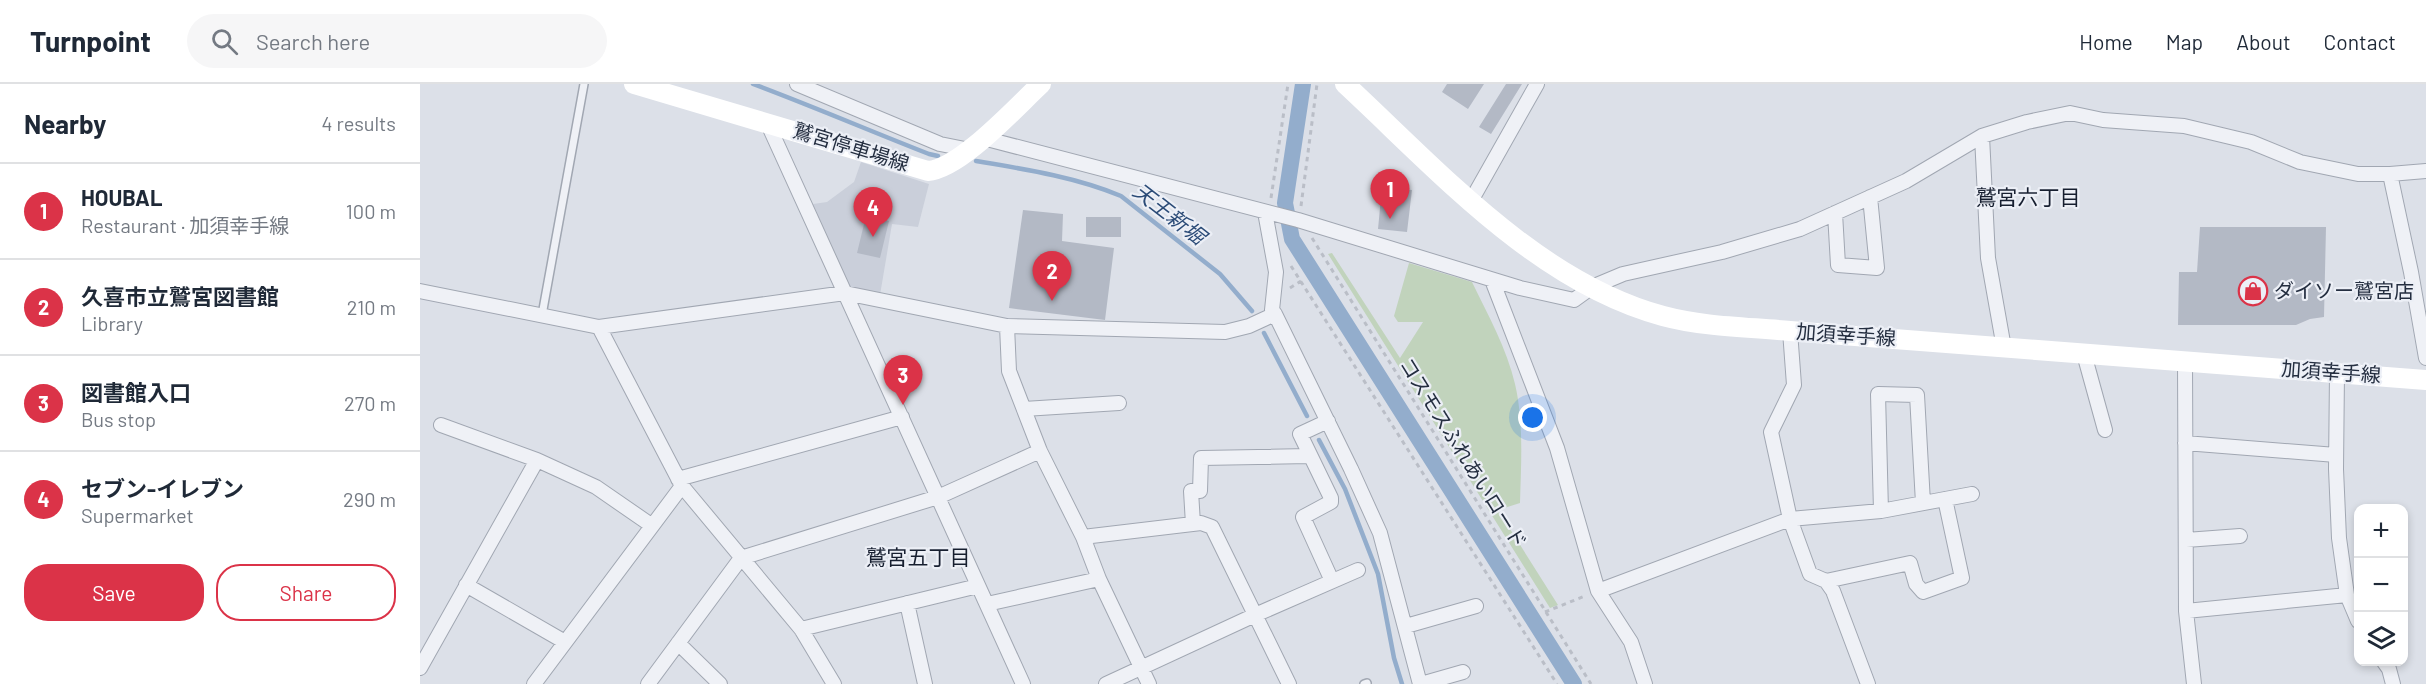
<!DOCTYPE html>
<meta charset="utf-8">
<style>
:root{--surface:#fff;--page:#f6f6f7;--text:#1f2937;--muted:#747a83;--line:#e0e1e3;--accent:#db3348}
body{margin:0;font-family:Barlow,"Noto Sans JP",sans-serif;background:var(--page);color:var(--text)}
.controls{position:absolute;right:18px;bottom:18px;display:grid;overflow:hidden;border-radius:12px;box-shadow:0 3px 9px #0003}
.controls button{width:54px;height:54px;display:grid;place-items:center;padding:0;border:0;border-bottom:2px solid var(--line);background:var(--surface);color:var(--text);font:30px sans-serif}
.you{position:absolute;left:1113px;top:334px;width:21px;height:21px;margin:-15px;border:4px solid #fff;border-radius:50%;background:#1a73e8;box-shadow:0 0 0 9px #1a73e833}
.badge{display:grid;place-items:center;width:39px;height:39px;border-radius:50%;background:var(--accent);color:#fff;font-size:20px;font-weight:700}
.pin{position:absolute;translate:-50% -50px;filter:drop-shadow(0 2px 3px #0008)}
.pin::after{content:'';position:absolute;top:32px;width:21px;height:18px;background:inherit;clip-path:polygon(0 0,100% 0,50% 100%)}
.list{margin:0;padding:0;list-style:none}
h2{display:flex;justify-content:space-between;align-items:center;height:78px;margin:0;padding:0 24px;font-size:26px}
h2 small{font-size:20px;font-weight:400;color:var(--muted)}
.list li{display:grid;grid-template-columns:39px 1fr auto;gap:18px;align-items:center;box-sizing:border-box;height:96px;padding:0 24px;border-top:2px solid var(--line)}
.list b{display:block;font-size:22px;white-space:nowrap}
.list p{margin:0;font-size:20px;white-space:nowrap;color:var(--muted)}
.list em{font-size:20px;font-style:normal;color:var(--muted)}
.actions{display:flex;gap:12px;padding:18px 24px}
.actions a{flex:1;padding:14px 0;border:2px solid var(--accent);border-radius:24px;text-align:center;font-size:21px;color:var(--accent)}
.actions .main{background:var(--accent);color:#fff}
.icon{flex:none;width:33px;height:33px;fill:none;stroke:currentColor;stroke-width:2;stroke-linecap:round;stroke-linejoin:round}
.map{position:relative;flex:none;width:2006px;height:600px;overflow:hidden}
header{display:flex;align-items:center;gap:36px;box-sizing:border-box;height:84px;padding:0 30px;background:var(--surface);border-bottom:2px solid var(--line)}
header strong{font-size:28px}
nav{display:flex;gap:33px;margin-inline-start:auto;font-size:21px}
.search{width:420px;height:54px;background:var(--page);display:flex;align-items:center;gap:15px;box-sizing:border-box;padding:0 21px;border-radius:33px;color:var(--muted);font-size:22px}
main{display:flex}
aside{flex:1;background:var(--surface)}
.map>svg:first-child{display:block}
.built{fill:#cacfda}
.green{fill:#c1d3bc}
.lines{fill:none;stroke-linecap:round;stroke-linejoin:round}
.stream{stroke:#93adcc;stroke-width:4.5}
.canal{stroke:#93adcc;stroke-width:16}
.building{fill:#b3b9c5}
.service-casing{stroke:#a1a7b2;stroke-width:10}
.minor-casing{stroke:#a1a7b2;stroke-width:16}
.path{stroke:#babec7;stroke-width:3;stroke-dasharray:4.5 4.5;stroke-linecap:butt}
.service{stroke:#eff1f6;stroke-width:7}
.minor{stroke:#eff1f6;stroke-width:14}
.secondary{stroke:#fff;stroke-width:20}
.labels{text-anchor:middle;stroke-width:4.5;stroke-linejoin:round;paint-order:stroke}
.street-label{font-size:20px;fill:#242e40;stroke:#eceff6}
.poi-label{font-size:20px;fill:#242e40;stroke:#eceff6;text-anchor:start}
.neighbourhood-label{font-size:21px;fill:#171f30;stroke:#eceff6}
.water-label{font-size:21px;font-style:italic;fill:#2b4b77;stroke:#eceff6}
</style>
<header>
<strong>Turnpoint</strong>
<div class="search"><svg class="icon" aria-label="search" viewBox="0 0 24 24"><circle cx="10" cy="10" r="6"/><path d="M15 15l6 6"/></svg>Search here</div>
<nav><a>Home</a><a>Map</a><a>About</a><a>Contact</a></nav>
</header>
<main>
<aside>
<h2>Nearby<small>4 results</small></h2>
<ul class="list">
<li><span class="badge">1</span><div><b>HOUBAL</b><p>Restaurant · 加須幸手線</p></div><em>100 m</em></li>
<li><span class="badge">2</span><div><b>久喜市立鷲宮図書館</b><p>Library</p></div><em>210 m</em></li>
<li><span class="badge">3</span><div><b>図書館入口</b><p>Bus stop</p></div><em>270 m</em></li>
<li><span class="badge">4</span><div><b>セブン-イレブン</b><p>Supermarket</p></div><em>290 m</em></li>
</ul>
<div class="actions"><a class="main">Save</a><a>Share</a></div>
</aside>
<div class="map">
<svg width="2006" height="600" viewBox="0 0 2006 600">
<rect width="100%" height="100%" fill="#dce0e8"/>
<path class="built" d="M441,78L509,100L498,143L472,140L460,211L430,205L393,120L407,118L434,98Z"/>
<path class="green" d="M912,169L980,274L1003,238H978L974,232L989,179L1052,198C1068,231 1087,265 1095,300C1104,338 1101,380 1100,419L1078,426L1138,521L1130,524L908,170Z"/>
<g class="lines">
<path class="stream" d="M333,0C392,22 450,47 509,70L518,72
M556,77C604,85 656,93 701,112L800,190L832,227
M844,249L887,332
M899,356L925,405L958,490L974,574L982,600"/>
<path class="canal" d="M883,0L865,119L872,155L1154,600"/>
</g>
<path class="building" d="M1027,0H1064L1048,25L1022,8Z
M1086,0H1102L1071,50L1059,43Z
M962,103L992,106L987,148L958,145Z
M603,126L643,130L642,157L694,164L685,236L589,224Z
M446,132L469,137L460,174L437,169Z
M666,133H701V153H666Z
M1780,143H1906L1904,233L1890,235L1876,241H1758L1759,188H1777Z"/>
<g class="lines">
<g class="service-casing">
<path id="service" d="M122,231L164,0
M944,600L947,599"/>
</g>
<g class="minor-casing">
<path id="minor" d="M377,0L520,60L550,66
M347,38L603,600
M1562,52L1568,174L1584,264
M563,54L878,136L1100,204L1154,216L1172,203L1203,190L1302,168L1380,145L1486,97L1562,52L1607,38L1650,29L1683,36L1764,42L1831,58L1880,78L1938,90H1970L2006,87
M1970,90L1991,188L2006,274
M1051,117L1117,0
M1415,129L1418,181L1457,184L1450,113
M1072,196L1137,364L1178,507L1211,558L1225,600
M0,207L179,243L425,209L587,242L805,248L829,242L855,230L852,226L856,188L845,128
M855,230L931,385L960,449L1000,600
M587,242L589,287L620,367L663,453L679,495L729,600
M179,243L262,402L381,545L414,600
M1370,247L1374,301L1351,348L1370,435L1390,490L1406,497L1413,507L1448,600
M1664,270L1685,346
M1765,278L1766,527L1774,600
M1917,289L1916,385L1919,454L1927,511L1938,537
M604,325L699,319
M908,337L880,350L911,414V418L883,433L912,497
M21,341L117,376L176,403L231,441
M1765,359L1916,371
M258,395L482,333
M1461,427L1458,310L1497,311L1503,419
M773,440L771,407H780L781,374L889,372
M663,453L781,439L792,443L869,600
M1766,456L1820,452
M1406,497L1490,479L1496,500L1503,508L1542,494L1525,415
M46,501L145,558
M1178,507L1370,435L1461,427L1552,410
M487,519L505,600
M567,520L679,495
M1766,527L1927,511
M986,542L1056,522
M381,545L558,502
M258,559L300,600
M1964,578L1969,585L1973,600
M0,584L117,376
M114,600L262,402
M228,600L321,474L518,413L620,367
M686,600L835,531L938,486
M1001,600L1043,588"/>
</g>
<path class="path" d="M851,114L868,0
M881,122L897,0
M892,154L1171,600
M871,182L1137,600
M870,204L881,197
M1125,528L1165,512"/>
<use href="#service" class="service"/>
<use href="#minor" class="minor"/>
<path class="secondary" d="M214,0L508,87C540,85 596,23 621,0
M925,0C1018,86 1117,198 1243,232C1284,243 1328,243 1370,247L2006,296"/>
</g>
<defs>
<g id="shop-ring" transform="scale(1.5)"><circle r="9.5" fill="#eceff6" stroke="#db3348" stroke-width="1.5"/><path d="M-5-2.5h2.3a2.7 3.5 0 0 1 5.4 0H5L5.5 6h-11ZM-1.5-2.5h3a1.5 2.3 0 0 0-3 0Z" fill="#db3348"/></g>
</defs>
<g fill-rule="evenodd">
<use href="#shop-ring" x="1833" y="207"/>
</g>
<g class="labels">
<g class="street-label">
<text transform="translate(431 63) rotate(17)" y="7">鷲宮停車場線</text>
<text transform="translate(1426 251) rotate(4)" y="7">加須幸手線</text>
<text transform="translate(1911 288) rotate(4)" y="7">加須幸手線</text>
<text transform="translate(1043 369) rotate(58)" y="7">コスモスふれあいロード</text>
</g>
<g class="poi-label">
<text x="1854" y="214">ダイソー鷲宮店</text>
</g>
<g class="neighbourhood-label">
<text x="1608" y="121">鷲宮六丁目</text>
<text x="498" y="481">鷲宮五丁目</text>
</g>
<g class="water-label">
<text transform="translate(749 130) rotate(38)" y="7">天王新堀</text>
</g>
</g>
</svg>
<div class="controls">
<button>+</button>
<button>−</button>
<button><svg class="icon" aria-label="layers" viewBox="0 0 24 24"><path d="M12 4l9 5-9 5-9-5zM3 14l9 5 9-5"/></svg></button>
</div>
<div class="you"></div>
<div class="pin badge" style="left:970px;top:135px">1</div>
<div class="pin badge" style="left:632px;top:217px">2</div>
<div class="pin badge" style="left:483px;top:321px">3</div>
<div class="pin badge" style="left:453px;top:153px">4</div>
</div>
</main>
